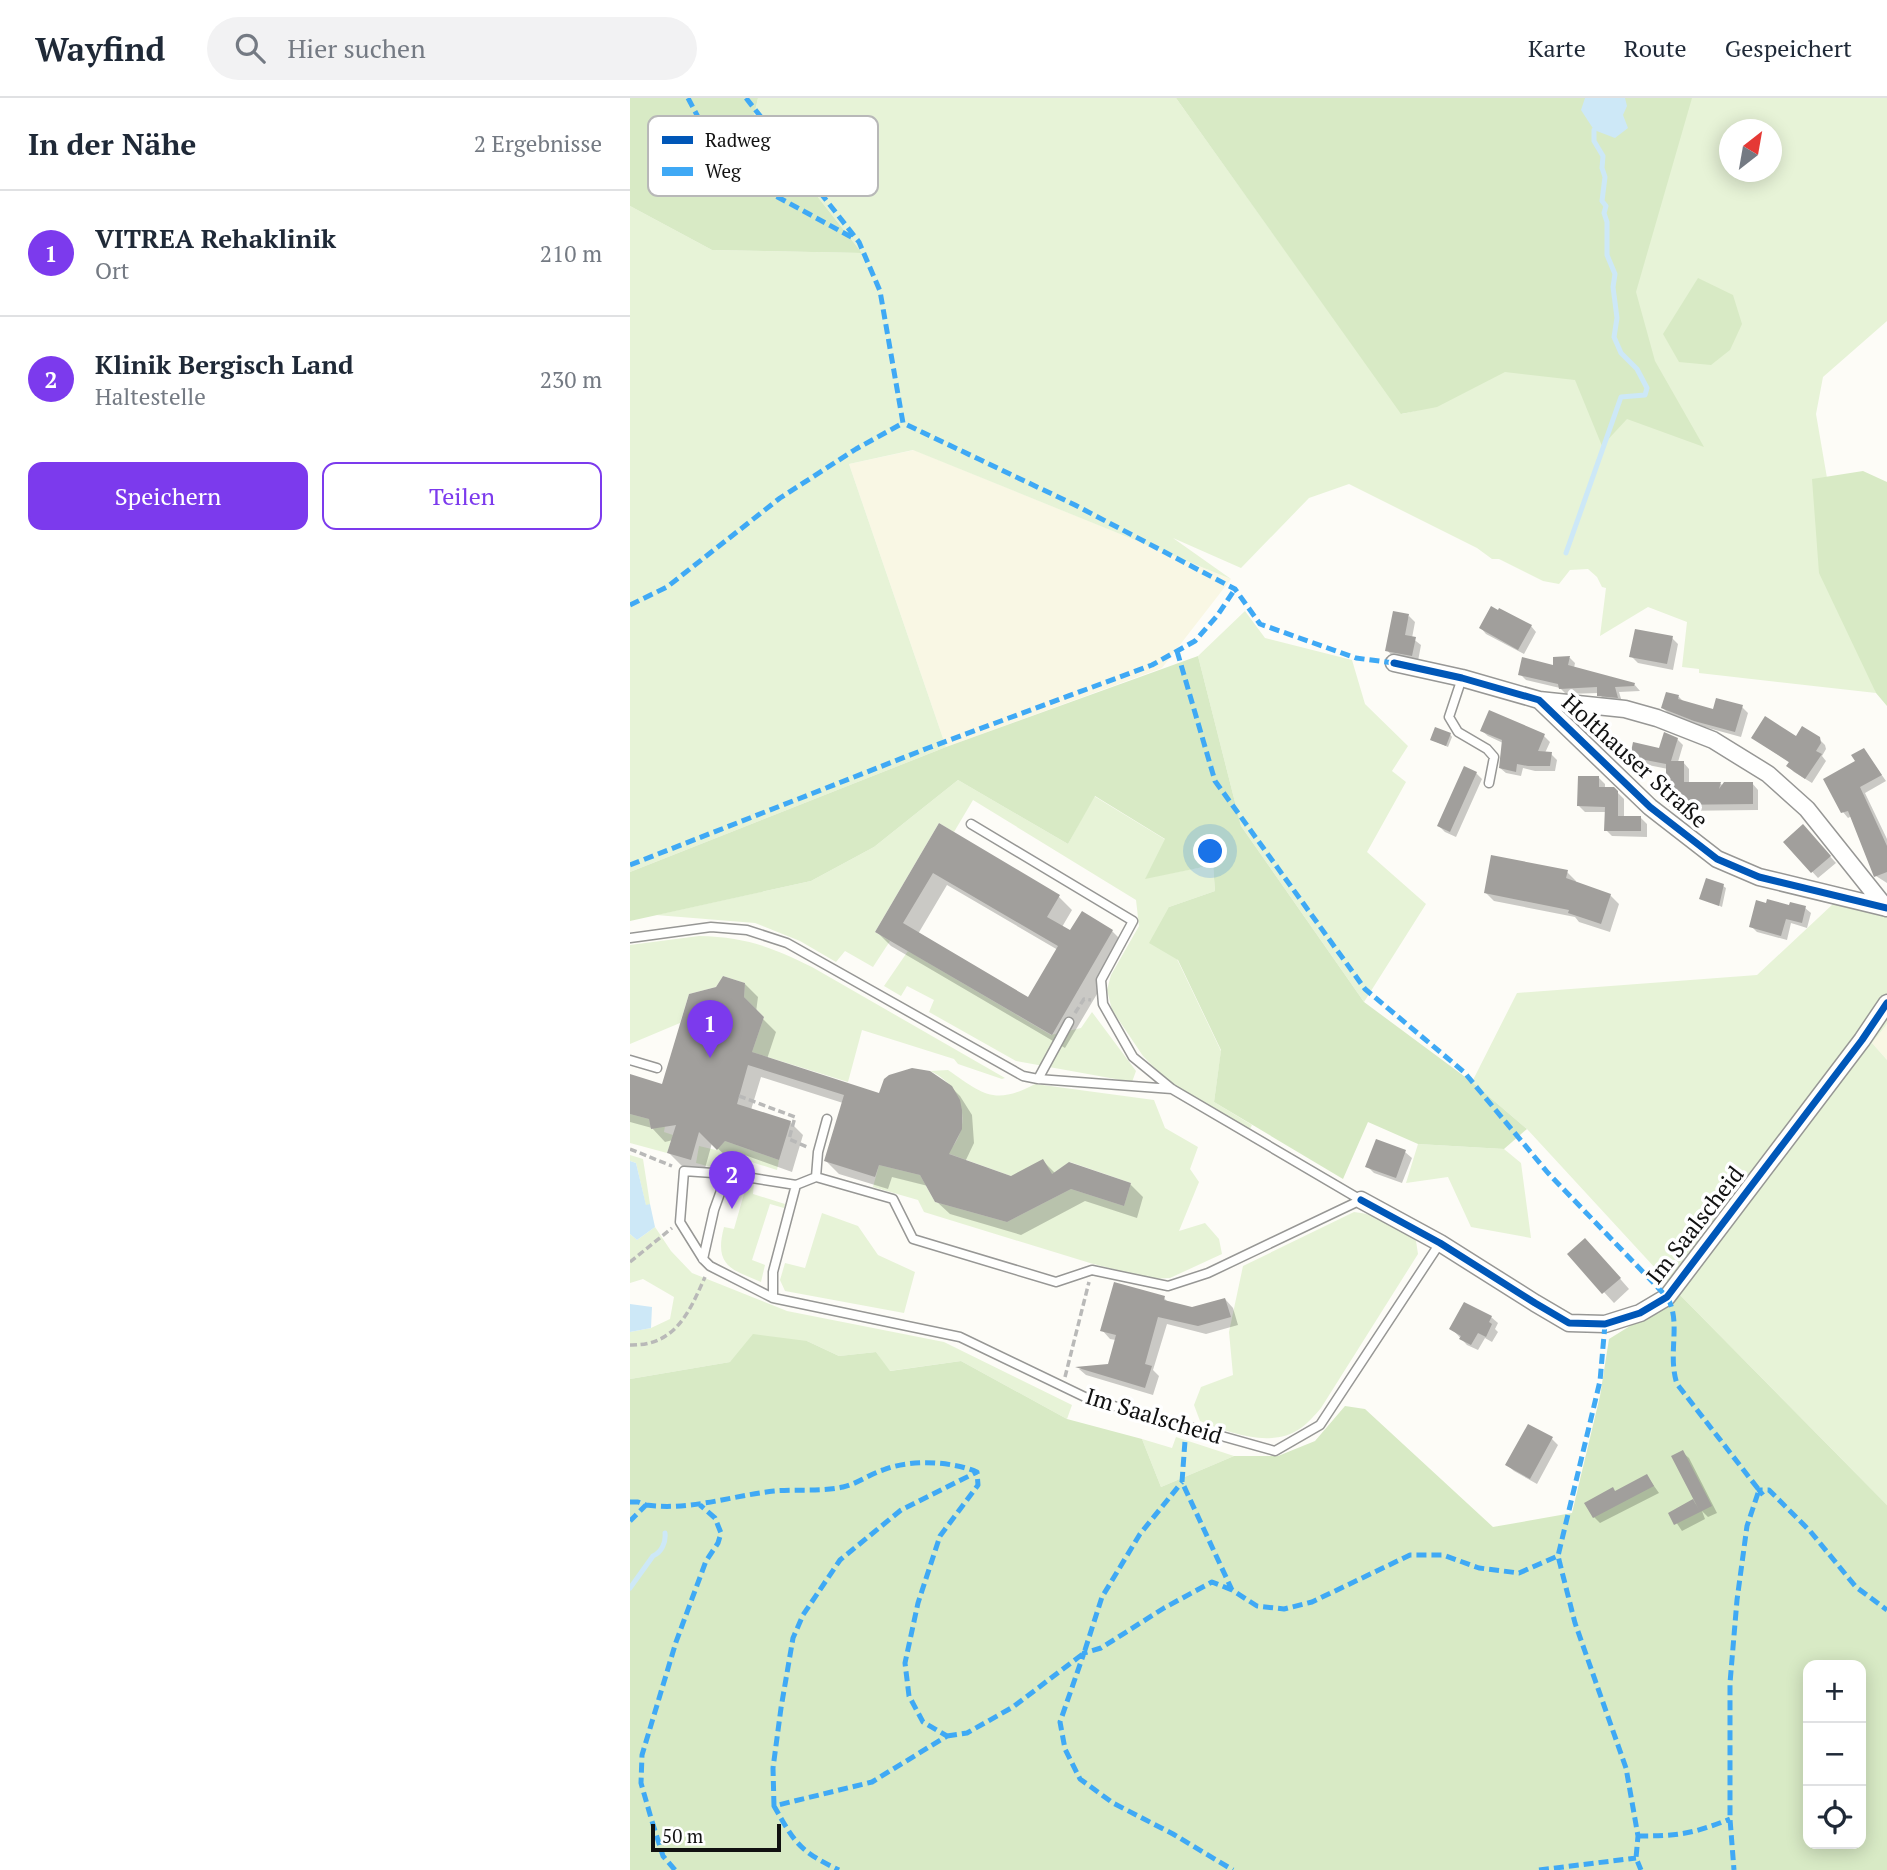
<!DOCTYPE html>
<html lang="de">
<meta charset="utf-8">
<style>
:root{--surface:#fff;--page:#f2f2f3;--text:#1f2937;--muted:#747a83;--line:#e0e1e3;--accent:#7c3aed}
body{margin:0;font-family:"PT Serif",serif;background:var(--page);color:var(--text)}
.controls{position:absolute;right:21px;bottom:21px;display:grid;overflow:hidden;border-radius:14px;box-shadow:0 4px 18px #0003}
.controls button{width:63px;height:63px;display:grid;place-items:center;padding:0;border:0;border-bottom:2px solid var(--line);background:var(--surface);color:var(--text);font:35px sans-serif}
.compass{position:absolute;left:1089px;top:21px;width:63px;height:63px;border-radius:50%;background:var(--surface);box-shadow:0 4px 18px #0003;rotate:31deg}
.scale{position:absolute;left:21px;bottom:18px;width:130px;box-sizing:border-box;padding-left:7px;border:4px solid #111;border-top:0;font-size:19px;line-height:24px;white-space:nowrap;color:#111;-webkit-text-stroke:5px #fff;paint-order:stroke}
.you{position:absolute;left:581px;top:754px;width:24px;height:24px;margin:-18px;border:5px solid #fff;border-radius:50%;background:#1a73e8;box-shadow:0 0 0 10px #1a73e833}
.badge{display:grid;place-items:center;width:46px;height:46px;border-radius:50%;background:var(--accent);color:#fff;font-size:23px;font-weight:700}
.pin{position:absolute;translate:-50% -58px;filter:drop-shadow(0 2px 4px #0008)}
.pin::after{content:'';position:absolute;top:37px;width:24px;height:21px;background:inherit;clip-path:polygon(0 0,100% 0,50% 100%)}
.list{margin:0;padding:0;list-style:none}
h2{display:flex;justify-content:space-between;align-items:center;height:91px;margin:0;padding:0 28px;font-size:30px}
h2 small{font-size:23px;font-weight:400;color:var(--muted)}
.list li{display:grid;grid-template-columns:46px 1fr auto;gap:21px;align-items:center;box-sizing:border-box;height:126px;padding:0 28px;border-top:2px solid var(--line)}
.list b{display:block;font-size:26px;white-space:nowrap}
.list p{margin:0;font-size:23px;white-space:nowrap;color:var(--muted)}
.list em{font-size:23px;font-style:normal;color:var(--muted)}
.actions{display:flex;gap:14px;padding:21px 28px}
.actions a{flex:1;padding:16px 0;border:2px solid var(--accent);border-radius:14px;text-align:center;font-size:24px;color:var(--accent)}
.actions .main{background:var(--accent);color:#fff}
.icon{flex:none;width:38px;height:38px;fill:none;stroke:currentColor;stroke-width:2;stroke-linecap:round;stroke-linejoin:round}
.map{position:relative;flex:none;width:1257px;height:1772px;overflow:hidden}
header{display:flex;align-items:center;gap:42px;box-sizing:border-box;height:98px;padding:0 35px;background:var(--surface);border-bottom:2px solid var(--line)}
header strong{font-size:33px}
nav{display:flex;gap:38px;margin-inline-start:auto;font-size:24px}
.search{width:490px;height:63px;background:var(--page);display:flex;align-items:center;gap:18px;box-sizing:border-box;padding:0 24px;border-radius:38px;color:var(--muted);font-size:26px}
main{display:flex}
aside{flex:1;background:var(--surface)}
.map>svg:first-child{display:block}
.farmland{fill:#f9f7e4}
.green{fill:#e7f3d7;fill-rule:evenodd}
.forest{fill:#d8eac5;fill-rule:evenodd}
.water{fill:#cde8f7}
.shadow{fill:#0003;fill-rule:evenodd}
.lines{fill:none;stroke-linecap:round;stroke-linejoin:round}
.stream{stroke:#cde8f7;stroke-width:5}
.building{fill:#a19f9c;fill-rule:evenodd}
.service-casing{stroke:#979795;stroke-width:11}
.minor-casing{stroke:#979795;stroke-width:19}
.path{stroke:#b9b9b8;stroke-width:3.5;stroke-dasharray:7 3.5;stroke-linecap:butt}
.service{stroke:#fffffe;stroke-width:8}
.minor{stroke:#fffffe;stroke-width:16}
.quiet{stroke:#3fa9f5;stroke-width:5;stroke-dasharray:10 5;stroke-linecap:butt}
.cycleway-casing{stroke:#fff;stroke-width:11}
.cycleway{stroke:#0057b8;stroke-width:7}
.labels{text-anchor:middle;stroke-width:7;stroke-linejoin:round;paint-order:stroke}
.street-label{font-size:23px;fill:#111;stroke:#fff}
.key{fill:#fff;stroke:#b8b8b8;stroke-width:2}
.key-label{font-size:19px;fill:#111}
</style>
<header>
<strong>Wayfind</strong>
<div class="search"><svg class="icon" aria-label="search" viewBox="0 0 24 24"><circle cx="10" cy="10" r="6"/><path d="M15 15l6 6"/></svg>Hier suchen</div>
<nav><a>Karte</a><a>Route</a><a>Gespeichert</a></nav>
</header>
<main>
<aside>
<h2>In der Nähe<small>2 Ergebnisse</small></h2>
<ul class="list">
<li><span class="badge">1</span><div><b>VITREA Rehaklinik</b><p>Ort</p></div><em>210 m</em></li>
<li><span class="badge">2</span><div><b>Klinik Bergisch Land</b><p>Haltestelle</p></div><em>230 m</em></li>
</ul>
<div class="actions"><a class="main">Speichern</a><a>Teilen</a></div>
</aside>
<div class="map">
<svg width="1257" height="1772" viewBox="0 0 1257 1772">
<rect width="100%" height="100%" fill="#fdfcf7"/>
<path class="farmland" d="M284,352L601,481L532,570L316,649L219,366Z
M1257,926V962L1242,945Z"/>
<path class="green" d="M128,0H546L772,316L789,312L698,0H1257V223L1193,279L1186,316L1212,467L1246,595L1069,575V571L1052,569L1057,524L1018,509L970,538L976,490L972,489L967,479L958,471L940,472L929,486L913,483L869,461H862L847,450L719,386L679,400L611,470L543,440L601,481L283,352L219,366L316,649L0,774V108L82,152L232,155L124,18ZM1100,32H1142V74H1100Z
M615,513L635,540L722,562L735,606L778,648L762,673L776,684L737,754L796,806L734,904L611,728L568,558Z
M328,682L438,746L464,698L536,742L516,780L583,767L585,793L539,809L547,861L591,953L584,1004L622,1027L619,1033L544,990L513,958L482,912L477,892L481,877L509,828L506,802L343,702L324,734L309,725L245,834L260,843L243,869L215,853L206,864L170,843L125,825L26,817L181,783L244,749Z
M1203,806L1257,816V926L1242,945L1257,962V1407L1050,1197L897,1031L842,984L887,895L1127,877Z
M69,838C116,839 141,849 182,869L375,980L372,981L328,966L324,961L232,932L218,984L122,954L134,919L114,899L115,885L93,878L86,889L59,896L50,925L0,946V847Z
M278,853L421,937L451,930L462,914L506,973L502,984L386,963L299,914L304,902L277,888L271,898L254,888Z
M318,972C353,996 364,1008 405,986L524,1002L535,1030L568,1049L560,1071L569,1084L549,1133L575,1125L589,1141L592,1156L540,1180L521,1181L460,1165L294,1114L288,1102L243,1089L249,1067L290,1077L305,1104L377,1124L441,1091L494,1108L501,1085L440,1064L422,1076L381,1078L317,1055C344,1029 334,988 300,973Z
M0,1016L19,1021L21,1031L35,1028L34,1034L43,1037L37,1055L0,1045Z
M95,1043L149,1062L147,1072L112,1061L99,1074L66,1065L69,1048L86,1052Z
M788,1046L874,1051L891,1065L901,1140L841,1129L818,1079L776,1085Z
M0,1057L13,1061L20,1106L16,1108L6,1065L0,1063Z
M124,1084L123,1096L155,1106L154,1110L140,1106L122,1162L135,1167L131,1184C100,1171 84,1167 94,1129L104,1131L117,1085Z
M724,1114C748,1116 768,1128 786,1143L788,1156L691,1310C685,1317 678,1325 671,1330C642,1351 600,1335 570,1323L564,1307L571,1289L603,1277L599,1234L613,1168Z
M192,1115L228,1128L248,1157L285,1174L274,1215L155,1193L150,1182L155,1165L175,1170Z
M25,1129L41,1153L62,1175L157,1213L314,1244L442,1307L437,1321L331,1263L259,1273L246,1254L209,1258L177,1243L100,1264L0,1281V1234L21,1230L40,1221L44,1199L13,1181L0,1185V1136L7,1142Z
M546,1339L604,1358L531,1389L512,1341L542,1350Z"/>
<path class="forest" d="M0,0H128L124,18L232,155L82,152L0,108Z
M546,0H1062L1006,194L1025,263L1074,349L997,321L972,348L945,282L875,274L807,309L771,316Z
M1068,180L1103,197L1112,226L1100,252L1081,267L1049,264L1033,236Z
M1233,373L1257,384V608L1246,595L1189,475L1182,381Z
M568,558L611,728L734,904L842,984L897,1031L874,1051L788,1046L738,1024L713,1081L584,1004L591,952L548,862L519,845L539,809L585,793L583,767L515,781L535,741L465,698L438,746L328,682L244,749L181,783L0,823V774L316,649Z
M1050,1197L1257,1407V1772H0V1281L100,1264L123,1236L177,1243L209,1258L246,1254L260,1273L331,1263L437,1321L512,1341L531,1389L604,1358H648L685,1343L715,1308L735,1311L863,1429L942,1415L970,1298L979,1241ZM1178,1567H1231V1746H1178Z"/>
<path class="water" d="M955,0H995L997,8L993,17L998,30L985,40L964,32L951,12Z
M0,1063L6,1065L16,1107L20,1106L25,1129L7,1142L0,1136Z
M0,1206L22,1209L21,1230L0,1234Z"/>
<path class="shadow" d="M869,515L901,528L906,534L894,556L856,536L851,530Z
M779,518L785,524L782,540L791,547L788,563L763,559L757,552Z
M1042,540L1048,546L1043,572L1008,565L1001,558Z
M940,560L945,565L944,570L1004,586L1010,593L989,594L992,604L974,602L969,595L936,596L930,590L896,582L890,576L925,569V561Z
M1037,596L1049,599L1055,605L1084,613L1112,609L1118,615L1111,639L1071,628L1039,616L1033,610Z
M852,633L914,638L920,644L915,655L921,656L927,662L925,673H905L893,670L891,678L876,675L870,670L873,645L858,638Z
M820,636L822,639L818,649L802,642Z
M1123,640L1189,641L1195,647L1196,651L1192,658L1196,663L1182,685L1164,674L1158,668L1160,665Z
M1047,641L1053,647L1048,664H1053L1059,671V686H1091L1093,688L1122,685L1128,692V712L1044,713L1038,707V671L1008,665L1002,658L1030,652Z
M1234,652L1256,683L1235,695L1257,741V785L1246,778L1222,718L1218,720L1213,714L1227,663Z
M846,675L852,681L826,739L815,734L809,728Z
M969,680L975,686V691H984L994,701V719L1011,720L1017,726V739L982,738L976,732V714H955L949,708Z
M310,727L429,799L442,812L432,829L441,835L482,833L496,847L435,950L261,848L247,834ZM317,787L428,852L399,901L288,836Z
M1179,735L1206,765L1188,780L1155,744Z
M937,774L946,783V785L980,797L989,806L980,834L949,824L945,819L864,803L855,794Z
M1093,788L1096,790L1092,809L1072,800Z
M1160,809L1175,810L1181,815L1177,830L1161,825L1157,842L1127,834L1121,828Z
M115,886L128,899L126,914L146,934L137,961L250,997L317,985L330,998L342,1017L344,1045L335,1064L381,1080L413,1063L426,1076L500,1086L513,1099L507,1120L455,1103L391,1137L320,1116L306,1103L298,1088L262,1079L258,1091L209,1076L196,1063L213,1005L131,979L121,1012L160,1024L173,1037L162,1074L109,1055L101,1063L82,1045L74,1074L52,1068L39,1055L43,1042L35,1044L22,1030L0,1024V978L33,988Z
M775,1054L782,1060L772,1085L744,1075L737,1068Z
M965,1152L999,1191L984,1205L939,1156Z
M534,1200L539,1205L562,1211L595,1201L603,1210L608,1227L576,1236L537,1226L523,1272L529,1278L523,1297L456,1277L449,1271L479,1267L486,1242L480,1241L472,1232Z
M861,1219L868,1225L865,1231L868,1234L862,1244L855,1240L848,1252L837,1247L822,1231Z
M922,1341L928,1347L907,1386L884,1373L877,1367Z
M1052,1354L1059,1360L1087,1415L1078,1419L1072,1413L1075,1421L1052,1433L1040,1415L1063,1404L1069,1409Z
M1017,1378L1029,1395L970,1425L964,1419L986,1394Z"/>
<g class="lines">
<path class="stream" d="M936,455L991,299L1015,297L1017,290L1007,271L991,255L984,239L987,220L983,189L985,176L977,157V124L974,115L976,108L972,103L975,79L972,70L973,58L964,43V32
M0,1490L23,1458C32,1454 36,1444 35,1435"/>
</g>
<path class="building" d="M861,508L868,512L869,510L902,527L888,552L849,530Z
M763,513L779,516L775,537L786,539L782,558L755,553Z
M1005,531L1043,538L1037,566L999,559Z
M940,558L938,567L1005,585L1004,588L985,589L988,600L967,598V589L929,591L928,586L888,577L892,559L923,567V559Z
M1036,594L1049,597L1048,601L1083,611L1086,600L1113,607L1105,634L1064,623L1031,610Z
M859,612L915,636L908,653L922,654L920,668H898L887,666L886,674L869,670L872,642L850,633Z
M1135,618L1166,638L1172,628L1190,639L1191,645L1186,653L1192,656L1175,681L1156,668L1159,664L1121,640Z
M805,629L821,635L816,648L800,642Z
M1034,634L1048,640L1041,663H1054V684H1091L1089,691L1094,684H1123V706L1036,707V666L1000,659L1003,644L1029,650Z
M1234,650L1252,677L1230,689L1257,748V774L1244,779L1218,713L1211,715L1193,681L1225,663L1221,657Z
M834,668L847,674L820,734L807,728Z
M948,678H969V689H984L988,693V718H1011V733H974L975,709L947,708Z
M309,725L430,797L417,819L440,832L452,813L483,832L422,937L245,834ZM303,775L428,848L398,899L273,825Z
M1173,726L1201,758L1181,775L1153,744Z
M861,757L938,772L936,780L981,796L971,826L938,815L939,812L854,795Z
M1076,780L1094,786L1089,808L1069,801Z
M1137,801L1159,807L1160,804L1176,808L1172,825L1156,821L1151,838L1119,829L1126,802L1136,805Z
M93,878L115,885L114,899L134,919L122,954L249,995L254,981L259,977L282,970L300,973L322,988L330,1002L332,1012V1031L319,1056L381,1078L413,1061L422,1076L439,1064L501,1085L494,1108L441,1091L377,1124L305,1104L290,1077L249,1067L245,1079L194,1063L214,997L118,967L107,1006L161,1023L149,1062L95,1043L87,1052L69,1034L61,1062L37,1055L46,1027L21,1031L19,1021L0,1016V976L32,986L59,896L86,889Z
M746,1041L776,1052L766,1080L735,1069Z
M955,1140L991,1180L972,1196L937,1156Z
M484,1184L535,1198L534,1202L562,1209L595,1200L601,1219L568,1228L528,1219L515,1266L522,1268L515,1290L445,1269L478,1266L486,1237L470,1233Z
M834,1204L862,1218L859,1224L862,1226L856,1239L848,1235L841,1247L829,1241L831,1238L819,1231Z
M898,1326L923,1339L900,1381L875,1367Z
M1053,1352L1082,1408L1070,1414L1041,1358Z
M1017,1376L1024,1388L963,1420L954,1405L983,1389L985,1393Z
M1063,1401L1070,1414L1044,1427L1038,1415Z"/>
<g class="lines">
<g class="service-casing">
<path id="service" d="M832,580L819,619L828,634L857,651L864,659L859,685
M341,726L503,823L471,882L473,906L503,959L542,991L731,1102
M0,840L81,829L117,832L157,845L393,978L408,981L542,991
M0,962L27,970
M408,981L439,924
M186,1079L188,1054L197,1021
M731,1102L578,1175L538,1188L462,1172L426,1184L283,1141L263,1101L186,1079L166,1087L97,1076L54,1073L50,1124L73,1161L80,1168L143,1200L330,1239L459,1301L645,1353L690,1327L810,1145
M73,1161L84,1112L97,1076
M143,1200V1174L166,1087"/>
</g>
<g class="minor-casing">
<path id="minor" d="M764,565L832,580L909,602L1020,709L1087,761L1129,779L1257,810
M909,602L995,611L1027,620L1083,642L1138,676L1177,711L1256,810
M731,1102L810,1145L905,1205L939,1225L975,1226L1010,1215L1037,1199L1232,942L1257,905"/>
</g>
<path class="path" d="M445,915L454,901L461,902
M109,998L165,1019L159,1041L177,1049
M0,1051L42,1068
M0,1164L42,1130
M0,1247C45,1248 59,1215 75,1179
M435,1279L459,1184"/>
<use href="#service" class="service"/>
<use href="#minor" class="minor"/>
<path class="quiet" d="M58,0L79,40L133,91L223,140
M116,0L229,144L250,193L273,325L445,407L605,491L630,526L726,560L764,565
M0,507L37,489L150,400L226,351L273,325
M547,553L585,683L735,891L834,974L918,1075L1037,1199C1052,1224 1037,1255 1047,1286L1129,1392L1117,1428L1107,1502L1100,1585V1721L1104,1772
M0,767L298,650L522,567L565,543L587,518L605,491
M975,1226L970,1283L928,1458L945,1525L996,1670L1008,1738L1006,1760L1011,1772
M556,1329L552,1384L602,1492L627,1508L654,1511L682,1504L780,1457H813L849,1470L889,1475L928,1458
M1133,1397L1129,1392H1139L1180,1433L1226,1489L1257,1512
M0,1404H8L16,1407L0,1423
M16,1407C60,1413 100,1398 144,1393C166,1391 191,1394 213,1389C227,1386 240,1376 253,1372C280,1361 321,1363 347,1374L348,1387L310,1438L288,1505L275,1565L279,1598L293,1624L317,1638L242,1684L144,1708C165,1745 169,1753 209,1772
M602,1492L582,1484L534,1510L471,1550L454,1555L430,1624L435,1651L450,1681L483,1705L543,1736L603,1772
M317,1638L337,1635L383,1609L454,1555L472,1499L510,1436L552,1384
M144,1708L143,1670L151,1610L163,1540L173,1517L210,1462L271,1412L347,1374
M1008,1738C1047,1738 1063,1736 1100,1721
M45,1772L33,1758L21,1720L11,1685L12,1657L46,1544L76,1463L88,1445L91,1435L85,1420L70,1407
M909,1772L1006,1760"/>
<g class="cycleway-casing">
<path id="cycleway" d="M764,565L832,580L909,602L1020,709L1087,761L1129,779L1257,810
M731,1102L810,1145L905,1205L939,1225L975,1226L1010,1215L1037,1199L1232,942L1257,905"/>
</g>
<use href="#cycleway" class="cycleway"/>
</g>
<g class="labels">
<g class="street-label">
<text transform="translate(1005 663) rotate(42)" y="8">Holthauser Straße</text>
<text transform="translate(1065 1127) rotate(-52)" y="8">Im Saalscheid</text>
<text transform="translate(524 1318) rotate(17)" y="8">Im Saalscheid</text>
</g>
</g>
<rect x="18" y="18" width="230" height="80" rx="10" class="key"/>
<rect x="32" y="38" width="31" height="8" fill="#0057b8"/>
<rect x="32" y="69" width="31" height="9" fill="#3fa9f5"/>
<g class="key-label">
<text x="75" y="49">Radweg</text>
<text x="75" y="80">Weg</text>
</g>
</svg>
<div class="controls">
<button>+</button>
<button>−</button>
<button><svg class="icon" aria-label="locate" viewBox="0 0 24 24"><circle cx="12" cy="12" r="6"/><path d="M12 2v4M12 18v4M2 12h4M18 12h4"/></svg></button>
</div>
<svg class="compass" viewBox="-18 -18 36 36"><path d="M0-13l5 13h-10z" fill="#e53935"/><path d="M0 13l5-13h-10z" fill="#747a83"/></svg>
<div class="scale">50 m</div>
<div class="you"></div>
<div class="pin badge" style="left:80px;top:960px">1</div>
<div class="pin badge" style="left:102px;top:1111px">2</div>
</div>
</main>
